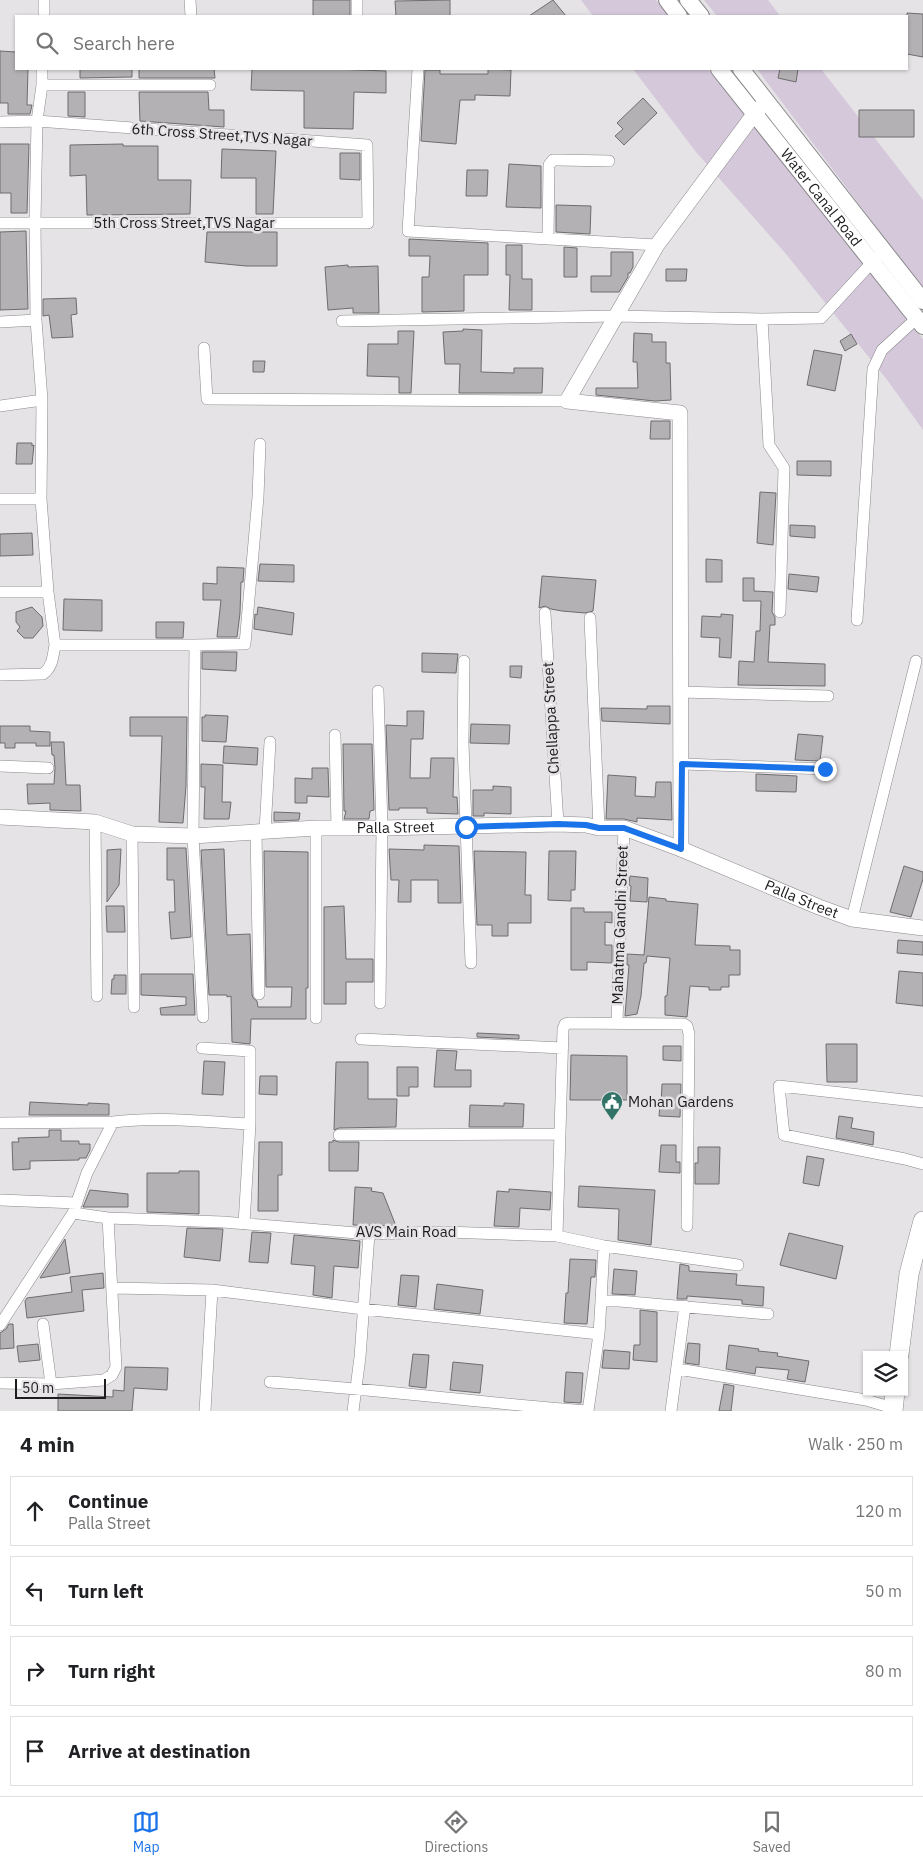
<!DOCTYPE html>
<meta charset="utf-8">
<style>
:root{--surface:#fff;--page:#f6f6f6;--text:#202124;--muted:#757577;--line:#e0e0e0;--accent:#1a73e8}
body{margin:0;font-family:"IBM Plex Sans",sans-serif;background:var(--page);color:var(--text)}
.controls{position:absolute;right:15px;bottom:15px;display:grid;overflow:hidden;border-radius:0px;box-shadow:0 1px 4px #0004}
.controls button{width:45px;height:45px;display:grid;place-items:center;padding:0;border:0;border-bottom:1px solid var(--line);background:var(--surface);color:var(--text);font:25px sans-serif}
.scale{position:absolute;left:15px;bottom:12px;width:91px;box-sizing:border-box;padding-left:5px;border:2px solid #1d1d1e;border-top:0;font-size:14px;line-height:18px;white-space:nowrap;color:#1d1d1e;-webkit-text-stroke:4px #e5e3e5;paint-order:stroke}
.stop{position:absolute;width:15px;height:15px;margin:-11px;border:4px solid #1a73e8;border-radius:50%;background:#fff}
.stop.end{background:#1a73e8;border-color:#fff;box-shadow:0 1px 5px #0008}
.list{margin:0;padding:0;list-style:none}
h2{display:flex;justify-content:space-between;align-items:center;height:65px;margin:0;padding:0 20px;font-size:21px}
h2 small{font-size:16px;font-weight:400;color:var(--muted)}
.list li{display:grid;grid-template-columns:32px 1fr auto;gap:15px;align-items:center;box-sizing:border-box;height:70px;margin:0 10px 10px;padding:0 10px;border:1px solid var(--line);border-radius:0px}
.list b{display:block;font-size:19px;white-space:nowrap}
.list p{margin:0;font-size:16px;white-space:nowrap;color:var(--muted)}
.list em{font-size:16px;font-style:normal;color:var(--muted)}
.icon{flex:none;width:28px;height:28px;fill:none;stroke:currentColor;stroke-width:2;stroke-linecap:round;stroke-linejoin:round}
.map{position:relative;flex:none;width:923px;height:1411px;overflow:hidden}
.search{position:absolute;background:var(--surface);box-shadow:0 1px 4px #0004;left:15px;right:15px;top:15px;height:55px;display:flex;align-items:center;gap:12px;box-sizing:border-box;padding:0 18px;border-radius:0px;color:var(--muted);font-size:19px}
.sheet{height:385px;background:var(--surface)}
nav{display:flex;justify-content:space-around;align-items:center;box-sizing:border-box;height:70px;border-top:1px solid var(--line);background:var(--surface);font-size:14px;color:var(--muted)}
nav a{display:grid;justify-items:center;gap:2px}
nav .on{color:var(--accent)}
.map>svg:first-child{display:block}
.green{fill:#d4c8da}
.building{fill:#b3b1b4;stroke:#6e6c6f}
.lines{fill:none;stroke-linecap:round;stroke-linejoin:round}
.minor-casing{stroke:#8a888b;stroke-width:12}
.tertiary-casing{stroke:#8a888b;stroke-width:16}
.secondary-casing{stroke:#8a888b;stroke-width:18}
.primary-casing{stroke:#8a888b;stroke-width:20}
.minor{stroke:#fff;stroke-width:11}
.tertiary{stroke:#fff;stroke-width:15}
.secondary{stroke:#fff;stroke-width:16}
.primary{stroke:#fff;stroke-width:19}
.route{stroke:#1a73e8;stroke-width:6}
.labels{text-anchor:middle;stroke-width:5;stroke-linejoin:round;paint-order:stroke}
.street-label{font-size:15px;fill:#1d1d1e;stroke:#e5e3e5}
.poi-label{font-size:15px;fill:#1d1d1e;stroke:#e5e3e5;text-anchor:start}
</style>
<div class="map">
<svg width="923" height="1411" viewBox="0 0 923 1411">
<rect width="100%" height="100%" fill="#e5e3e5"/>
<path class="green" d="M581,0H656L668,16H593Z
M704,0H768L780,16H717Z
M633,69H708L923,339V430L888,381L786,254L696,152Z
M757,69H821L923,200V289Z"/>
<path class="building" d="M313,0H350V16H313Z
M450,0V16H396L395,1Z
M553,0L566,16H529Z
M907,13L923,14V57L907,54Z
M0,51L16,52V69H28L27,105H32L30,114H8V103H0Z
M80,69H132V77L80,78Z
M139,69H214L215,78H139Z
M252,69H334L386,71V93L354,92L353,129L304,128V91L251,90Z
M488,69L511,70L510,96L475,95V100H460L456,144L421,141L425,70H440V74H488Z
M780,69H798L796,82L778,78Z
M68,92H85V117L68,116Z
M139,92H208L209,110H224V127L140,121Z
M643,98L657,113L624,145L615,136L623,129L617,123Z
M859,110H914V137H859Z
M0,144H29L27,213H11V193H0Z
M123,144V146H158V180H191L190,214L87,215L86,175L70,176V145Z
M222,149L276,151L273,214H256V178H221Z
M340,153H360V180L340,179Z
M509,164L541,166V208L506,207Z
M467,170H488L487,196H466Z
M556,205L591,206L590,234L556,232Z
M26,231L28,309L0,310V232Z
M207,232H277V266H246L205,262Z
M409,239L488,243V275H464V311L422,312V277H429L430,256H409Z
M506,245H522V279H532V310H509L510,275H506Z
M564,247L577,248V277H564Z
M611,252H633V267L630,273H628V277L619,292H591V276H611Z
M348,265V267L378,266L379,313H353V308L328,310L325,267Z
M666,269H687L686,281H666Z
M76,298L77,314L71,315L73,337L52,338L49,315L43,316V299Z
M463,329L482,330L481,372L514,373V368H543L542,393H459L460,364H445L443,332L463,331Z
M398,331H414L411,393H399V377L367,376L368,344H398Z
M634,333L652,334V342H666V363H670L671,400L655,401L596,395V388H638L637,362H633Z
M851,334L857,344L845,351L840,341Z
M814,350L842,355L835,391L807,385Z
M253,361H265L264,372H253Z
M651,421H670V439H650Z
M17,443H32V446L34,445L32,464H16Z
M797,461H831V476L797,475Z
M760,492L776,493L773,545L757,543Z
M790,525L815,526V538L790,536Z
M32,533L33,555L0,556V534Z
M706,559L722,560V582H706Z
M260,564L294,565V582L258,581Z
M217,567L244,568L243,582H241L240,613L237,637H217L221,600H203V583L217,584Z
M789,574L819,577L817,592L788,589Z
M542,576L596,580L593,611L585,613L562,611L551,609L545,606L539,608Z
M743,578H754V591L773,592L772,612L775,617V625H770L768,662L825,664V686L738,685L739,661L754,662L756,631H760L761,601H743Z
M64,599L102,600V631L63,630Z
M32,607L42,617L43,626L33,638H24L17,631L20,627L16,622V612Z
M258,607L294,613L292,635L254,629L255,614L257,615Z
M721,614L733,615L731,658L719,657L720,638L701,637L702,616L721,617Z
M156,622H184L183,638H156Z
M202,652H237L236,671L202,669Z
M422,653L458,654L456,673L422,672Z
M510,666H522L521,678L510,677Z
M647,706H670V724L602,721L601,708L647,709Z
M407,711H424L423,739H411L410,778H430L431,758H454L453,797H457L458,814L427,813V808H399V810H389L386,725L407,726Z
M205,715L228,716L226,742L202,741V717H205Z
M130,717H187L186,786L183,823L159,822L162,736H130Z
M471,724L510,725L509,744L470,743Z
M0,726H30V731L50,732V746H36V743H15V748H5V743H0Z
M798,734L823,736L820,761L795,760Z
M51,742H64L66,785H80L81,811L50,810V803L28,804L27,784H54L55,768L54,755H52Z
M343,744H372L374,810L370,811L369,819H344L346,811H344Z
M224,746L258,748L257,765L223,763Z
M201,764L223,765L222,802H231L229,819H204L205,787H201Z
M312,768H328L329,797L307,796V803H295V778L312,779Z
M756,774L797,776L796,792L756,791Z
M608,775L636,777L635,796L655,797L656,782H671L672,820L637,818V822L624,819H606Z
M493,786L511,787V814L484,813V816H473V790H493Z
M274,812L300,813L299,820L274,821Z
M424,845L459,846L461,903H438V880H411V902H398L399,880H391L389,849L424,850Z
M167,848H186L191,937L171,939L169,912H175L174,880H167Z
M121,849L119,885L107,902V850Z
M224,849L227,935L250,934L252,994L253,998L257,1001L258,1007H291L292,987H266L264,851L308,852V988H306V1019H251L250,1044L232,1042L231,996L227,997V995H209L201,850Z
M474,851L526,852L525,895H531V923H508V936H492V925H477Z
M549,851H576L575,890H571V901L548,900Z
M904,866L923,872V879L911,917L890,912Z
M630,876L648,878L647,902L630,901L631,886L629,885Z
M649,897L666,899V901L698,904L695,945L730,946V950H740V975H729V987H721V990H709V987L690,986L687,1017L665,1015V996H667L670,958L647,956L646,963H644L641,996L637,1014L625,1016L629,965H627V954L644,955Z
M106,906H124L125,932H107Z
M344,906L346,959H373V982H346V1004H324V907Z
M571,908H584V912H612V923L605,922V945H612V963L587,962V970H571Z
M898,940L923,942V955L897,953Z
M899,971L923,973V1006L896,1003Z
M141,974H193L195,1015H161L160,1008L186,1005V997L141,995Z
M114,975H126V994H111L112,979H114Z
M477,1033L519,1035V1039L477,1037Z
M826,1044H857V1082H827Z
M663,1046H681V1061L663,1060Z
M437,1050L457,1051L455,1070H471V1087H434Z
M571,1055L627,1056V1100H570Z
M204,1061L225,1062L223,1095L202,1094Z
M336,1062H368V1099H397L396,1127L339,1128L334,1130Z
M397,1067H418V1087H409V1096H397Z
M260,1076H277V1095L259,1094Z
M662,1084H681L680,1117L659,1116L660,1105H661Z
M30,1102L88,1105V1103L109,1104V1115H29Z
M504,1103L524,1104L523,1127H469L470,1105L504,1106Z
M839,1116L853,1118L851,1128L874,1132L873,1145L836,1138Z
M49,1130H61V1141H79V1144H90V1150L86,1158H79V1160L30,1161V1169L13,1170L12,1142H19L18,1138L49,1137Z
M333,1140L339,1142H359L358,1171H329V1142H333Z
M259,1142H282V1175H278V1211H258Z
M661,1145H676V1162H680V1173L659,1172Z
M698,1147H720L719,1184H695V1163H698Z
M807,1156L824,1159L819,1186L803,1183Z
M179,1171H199V1214L147,1212V1173H179Z
M579,1186L655,1190L651,1245L618,1240L619,1209L578,1207Z
M355,1187L372,1188L371,1191L383,1193L396,1226L353,1225Z
M509,1189L551,1192L550,1210L520,1208L519,1227L494,1226L497,1191L509,1192Z
M90,1190L128,1194V1207H83Z
M187,1228L223,1229L220,1261L184,1257Z
M252,1232L271,1233L268,1263L249,1262Z
M789,1233L843,1246L836,1279L780,1265Z
M294,1235L360,1241L358,1268L334,1266L332,1298L313,1295L315,1266L291,1264Z
M65,1239L70,1273L40,1278Z
M570,1259L596,1260L595,1277H591L587,1324L564,1323L566,1293H568Z
M680,1264L689,1266V1271L737,1274L736,1285L764,1287L763,1306L742,1304V1300L687,1296V1299H677Z
M614,1269L637,1271L635,1295L612,1294Z
M103,1273L104,1288L82,1290L84,1311L27,1318L25,1301L27,1298L72,1292L70,1277Z
M401,1275L419,1276L416,1307L398,1305Z
M437,1284L483,1290L480,1314L434,1309Z
M640,1310L657,1312V1362L633,1360L634,1345H640Z
M9,1324H13L14,1348L0,1349V1333L6,1329Z
M688,1343L700,1344L699,1365L685,1363Z
M38,1344L40,1360L19,1362L17,1346Z
M729,1345L759,1349L758,1351L778,1353L777,1356L809,1361L805,1382L787,1379L789,1370L756,1367L755,1374L726,1369Z
M604,1350L630,1352L629,1369L602,1368Z
M413,1354L429,1355L426,1388L409,1386Z
M453,1362L483,1365L480,1393L450,1390Z
M125,1367L168,1368L167,1390L134,1388L132,1411H58V1394L113,1397V1390L124,1391Z
M566,1372L583,1373L581,1403L564,1402Z
M724,1384L734,1386L731,1411H719Z"/>
<g class="lines">
<g class="minor-casing">
<path id="minor" d="M190,0L191,16
M357,0V16
M44,16V0
M42,69V85L37,121L35,222L36,320L42,400L41,499L48,592L55,645H195L193,836L203,1017
M418,69L408,231L657,245
M42,85H210
M0,122L37,121L367,145L368,223H0
M548,239L549,165L553,160H559L609,161
M762,319L769,445L784,468L780,612
M342,321L616,316L762,319L821,318L876,258
M0,322L36,320
M204,348L207,399L567,401
M0,406L42,400
M0,499H41
M0,592H48
M545,613L558,824
M590,618L599,828
M857,620L873,369L882,350L917,318
M195,645L245,644L258,497L260,444
M464,661L463,743L471,963
M0,675L43,674C53,667 53,655 55,645
M378,691L382,828L380,1003
M680,692L828,696
M335,735L337,828
M682,764L825,769
M0,766L48,768
M95,822L97,996
M316,828V1018
M265,831L270,742
M256,832L259,994
M132,834L134,1007
M852,919L916,661
M617,1022L624,828
M361,1039L563,1048
M202,1048L250,1051V1124L244,1224
M923,1102L779,1086L784,1135L905,1159L923,1164
M113,1122C158,1116 205,1122 250,1124
M0,1123L113,1122L87,1173L73,1213L0,1325
M339,1135L559,1134
M0,1200L77,1203
M73,1213L108,1218L223,1222L369,1234L445,1232L557,1236L604,1246L738,1265
M557,1236L563,1029L565,1024L570,1023L684,1024L687,1026L689,1034L687,1226
M113,1288L212,1290
M601,1301L604,1246
M43,1324L51,1384
M678,1369L866,1400L893,1408
M270,1382C376,1389 482,1403 588,1411L599,1334L601,1301H619L768,1314
M0,1383L51,1384L104,1380L112,1375L116,1367L108,1218
M205,1411L212,1290L363,1309L599,1334
M353,1411L360,1357L369,1234
M671,1411L685,1306"/>
</g>
<g class="tertiary-casing">
<g id="tertiary">
<path id="s1" d="M0,817L95,822L132,834L193,836L316,828H382L558,824L586,825L599,828H624L681,849L819,907L852,919L923,928"/>
<path d="M681,849L680,413L567,401L657,245L755,113L763,105"/>
</g>
</g>
<g class="secondary-casing">
<g id="secondary">
<path d="M667,0L679,16"/>
<path d="M688,0L701,16"/>
<path id="s2" d="M719,69L923,326"/>
<path d="M741,69L923,301"/>
</g>
</g>
<g class="primary-casing">
<path id="primary" d="M899,1355L909,1274L923,1221
M893,1411L895,1392"/>
</g>
<use href="#minor" class="minor"/>
<use href="#tertiary" class="tertiary"/>
<use href="#secondary" class="secondary"/>
<use href="#primary" class="primary"/>
</g>
<g class="lines">
<path class="route" d="M466,827L558,824L586,825L599,828H624L681,849L682,764L825,769"/>
</g>
<defs>
<g id="civic-pin" transform="scale(1.125)"><path d="M0 17L-7.5 6A9.5 9.5 0 1 1 7.5 6Z" fill="#317467" stroke="#e5e3e5"/><path d="M-.6-6.5H3V-4.5H.6V-3L4-1V1h2V6H-6V1h2V-1L-.6-3ZM-1.2 2.5V6h2.4V2.5Z" fill="#fff"/></g>
</defs>
<g fill-rule="evenodd">
<use href="#civic-pin" x="612" y="1102"/>
</g>
<g class="labels">
<g class="street-label">
<text transform="translate(222 135) rotate(4)" y="5">6th Cross Street,TVS Nagar</text>
<text dy="5" stroke="none"><textPath href="#s2" startOffset="164">Water Canal Road</textPath></text>
<text x="184" y="228">5th Cross Street,TVS Nagar</text>
<text transform="translate(551 718) rotate(-93)" y="5">Chellappa Street</text>
<text dy="5" stroke="none"><textPath href="#s1" startOffset="398">Palla Street</textPath></text>
<text dy="5" stroke="none"><textPath href="#s1" startOffset="818">Palla Street</textPath></text>
<text transform="translate(620 925) rotate(-88)" y="5">Mahatma Gandhi Street</text>
<text x="406" y="1237">AVS Main Road</text>
</g>
<g class="poi-label">
<text x="628" y="1107">Mohan Gardens</text>
</g>
</g>
</svg>
<div class="controls">
<button><svg class="icon" aria-label="layers" viewBox="0 0 24 24"><path d="M12 4l9 5-9 5-9-5zM3 14l9 5 9-5"/></svg></button>
</div>
<div class="scale">50 m</div>
<div class="stop" style="left:466px;top:827px"></div>
<div class="stop end" style="left:825px;top:769px"></div>
<div class="search"><svg class="icon" aria-label="search" viewBox="0 0 24 24"><circle cx="10" cy="10" r="6"/><path d="M15 15l6 6"/></svg>Search here</div>
</div>
<section class="sheet">
<h2>4 min<small>Walk · 250 m</small></h2>
<ul class="list">
<li><svg class="icon" aria-label="ahead" viewBox="0 0 24 24"><path d="M12 20V5M6 11l6-6 6 6"/></svg><div><b>Continue</b><p>Palla Street</p></div><em>120 m</em></li>
<li><svg class="icon" aria-label="left" viewBox="0 0 24 24"><path d="M17 20v-9H6M10 6l-5 5 5 5"/></svg><div><b>Turn left</b></div><em>50 m</em></li>
<li><svg class="icon" aria-label="right" viewBox="0 0 24 24"><path d="M7 20v-9h11M14 6l5 5-5 5"/></svg><div><b>Turn right</b></div><em>80 m</em></li>
<li><svg class="icon" aria-label="arrive" viewBox="0 0 24 24"><path d="M6 21V4h12l-3 4 3 4H6"/></svg><div><b>Arrive at destination</b></div></li>
</ul>
</section>
<nav>
<a class="on"><svg class="icon" aria-label="map" viewBox="0 0 24 24"><path d="M3 6l6-2 6 2 6-2v14l-6 2-6-2-6 2zM9 4v14M15 6v14"/></svg>Map</a>
<a><svg class="icon" aria-label="directions" viewBox="0 0 24 24"><path d="M12 3l9 9-9 9-9-9zM9 14v-3h6M13 9l2 2-2 2"/></svg>Directions</a>
<a><svg class="icon" aria-label="saved" viewBox="0 0 24 24"><path d="M7 4h10v16l-5-4-5 4z"/></svg>Saved</a>
</nav>
